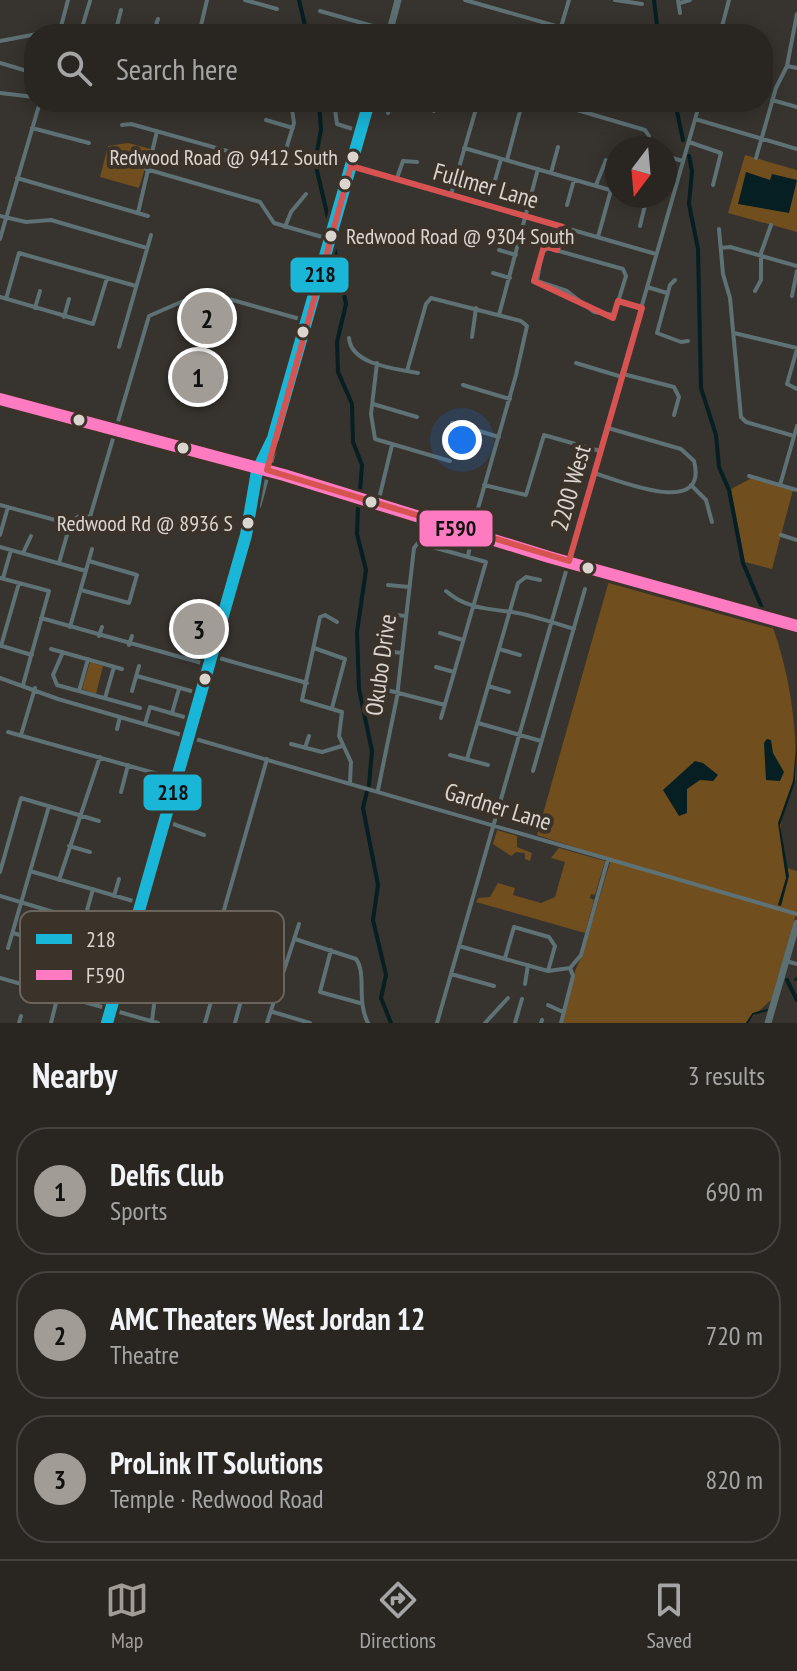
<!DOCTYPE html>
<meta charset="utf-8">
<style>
:root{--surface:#292622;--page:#312e2a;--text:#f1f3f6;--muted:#a5a5a5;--line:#454340;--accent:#a29c97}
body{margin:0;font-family:"PT Sans Narrow",sans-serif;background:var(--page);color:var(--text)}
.compass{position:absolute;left:605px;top:136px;width:72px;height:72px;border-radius:50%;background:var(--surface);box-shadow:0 4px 20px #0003;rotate:196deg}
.you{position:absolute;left:462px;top:440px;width:28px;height:28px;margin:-20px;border:6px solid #fff;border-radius:50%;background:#1a73e8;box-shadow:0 0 0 12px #1a73e833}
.badge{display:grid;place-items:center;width:52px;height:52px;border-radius:50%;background:var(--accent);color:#111;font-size:26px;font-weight:700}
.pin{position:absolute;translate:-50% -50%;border:4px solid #fff;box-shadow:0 2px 8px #0006}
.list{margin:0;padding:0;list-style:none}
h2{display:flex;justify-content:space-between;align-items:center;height:104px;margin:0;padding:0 32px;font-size:34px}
h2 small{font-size:26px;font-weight:400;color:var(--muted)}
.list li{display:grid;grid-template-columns:52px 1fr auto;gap:24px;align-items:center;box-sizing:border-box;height:128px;margin:0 16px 16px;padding:0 16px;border:2px solid var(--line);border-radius:32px}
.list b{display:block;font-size:30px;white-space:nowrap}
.list p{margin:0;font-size:26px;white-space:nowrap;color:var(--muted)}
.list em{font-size:26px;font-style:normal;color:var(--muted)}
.icon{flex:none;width:44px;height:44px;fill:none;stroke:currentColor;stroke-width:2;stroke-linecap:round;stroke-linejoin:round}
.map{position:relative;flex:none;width:797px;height:1023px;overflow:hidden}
.search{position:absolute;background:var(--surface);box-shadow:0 4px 20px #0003;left:24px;right:24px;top:24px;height:88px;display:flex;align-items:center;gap:20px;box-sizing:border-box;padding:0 28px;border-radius:32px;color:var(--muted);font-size:30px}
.sheet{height:536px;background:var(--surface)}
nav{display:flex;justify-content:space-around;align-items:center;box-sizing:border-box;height:112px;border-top:2px solid var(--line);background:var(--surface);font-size:22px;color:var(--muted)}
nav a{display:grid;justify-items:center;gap:4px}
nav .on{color:var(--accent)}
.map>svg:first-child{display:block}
.green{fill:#714e1e}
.water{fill:#051f22}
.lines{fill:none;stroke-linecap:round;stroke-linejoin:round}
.stream{stroke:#051f22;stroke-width:2}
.canal{stroke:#051f22;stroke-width:4}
.minor{stroke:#5e7174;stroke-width:4}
.major{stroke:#5c6f71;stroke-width:7}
.bus-1-casing{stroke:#3b332a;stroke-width:18}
.bus-2-casing{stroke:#3b332a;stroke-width:18}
.bus-1{stroke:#1ab6d8;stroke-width:12}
.bus-2{stroke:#fe7ac1;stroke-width:12}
.marked{fill:none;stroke:#d75352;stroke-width:6;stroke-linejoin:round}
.bus-dot{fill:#dbd5d0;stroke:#3b332a;stroke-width:3}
.labels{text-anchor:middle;stroke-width:8;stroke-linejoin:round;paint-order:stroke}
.bus-label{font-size:22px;fill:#dbd5d0;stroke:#3b332a;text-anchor:end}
.street-label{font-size:24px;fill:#dbd5d0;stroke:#3b332a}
.key{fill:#3b332a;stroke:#6b645c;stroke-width:2}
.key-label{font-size:22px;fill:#dbd5d0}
.line-badge{stroke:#3b332a;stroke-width:3}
.pale-badge-label{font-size:22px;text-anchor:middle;font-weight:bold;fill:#111}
</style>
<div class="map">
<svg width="797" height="1023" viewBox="0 0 797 1023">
<rect width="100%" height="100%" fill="#37332e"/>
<path class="green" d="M128,143L151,149L139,188L100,177L108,146Z
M745,155L797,170V232L728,213Z
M752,478L793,490L772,569L745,562L731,489Z
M610,577L772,625C790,674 797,726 796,778C795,786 789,793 786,801C778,824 780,845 787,868L797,871V911L771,1000L746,1023H562C568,1000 571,975 582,956L611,859L537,835Z
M90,662L103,666L96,694L82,689Z
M497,830L517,836V847L532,853L530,861L525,859V853L516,852L511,856L493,844Z
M559,848L605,861L595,895L591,894L590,898L594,900L585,933L476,902L478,898L490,897L498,883L515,888L513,895L541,903L555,897L565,862L551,858Z"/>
<path class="water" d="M746,172L770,180L772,174L797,180L789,213L738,204Z
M767,739L771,740L773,753L784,772L780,781L766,780L764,743Z
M797,739L795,782L780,825L789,876L781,906L778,905L786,878L778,823L793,781Z
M695,761L703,763L718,775L713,781L700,780L687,789V813L679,816L663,790Z"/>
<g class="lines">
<path class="stream" d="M795,980L797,978
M747,1023L753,1014L767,1010"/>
<path class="canal" d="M299,0L307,34
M654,0L658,34
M319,102L321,130L315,162L329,222
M675,102L683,140
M689,156L692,171L689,204L698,249L701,388L716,435L719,467L729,490L743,563L762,608
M334,247L346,304L337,342L338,372L352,404L353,442L362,465L360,491
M358,507L357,534L366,570L357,632L359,689L372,751L369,785
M367,791L363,808L378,885L373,920L386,975L381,998L391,1023
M787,980L797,1000"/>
<path class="minor" d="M245,0L277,9
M465,0L584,34
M615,0L642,4
M678,0L680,13
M680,3L690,0
M320,11L390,31
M61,26L87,34
M391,26L419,34
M561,27L569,0
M59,34L68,0
M80,34L90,1
M115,34L121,10
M153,34L158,19
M199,34L207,0
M720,34L729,0
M0,41L37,34
M0,63L34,73
M787,66L797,68
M0,93L34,97
M772,100L797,107
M334,102L337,124L359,131
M494,102L520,111L507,160
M550,102L645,130L649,136L647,148
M391,103L404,107
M225,109L227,102
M434,111L440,102
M388,113L391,102
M695,119L797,149
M266,120L293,128
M122,125L131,124L281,166L294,123L291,102
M32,128L89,143
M689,142L721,153L713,185
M464,148L617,192
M665,156L683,161
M756,158L776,88L787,66L797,14
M351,166L656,254
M146,169L260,202L274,223L329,239
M551,173L558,147
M17,178L148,216
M397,178L403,161L417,162
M494,184L501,159
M596,185L606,160
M451,195L478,102
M632,196L646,201L640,226
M567,205L574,180
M138,213L157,131
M0,216L26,222L51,220L147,248
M285,227L291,212L306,194
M506,228L522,232
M719,229L723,274L730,298L741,417L746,422L794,436
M598,237L611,190
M0,239L40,102
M548,248L623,269L626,276L614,315L594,312L567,291L537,281L542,252Z
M721,248L730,247L797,266
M499,250L516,255
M557,250L563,227
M493,273L510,278
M675,280L670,285L657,333L681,342L688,341
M647,287L667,293
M755,291L761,280V253L771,225
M792,296L797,271
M0,297L93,324L107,278
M6,299L19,253L136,286
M618,301L642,308
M35,308L40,291
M499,315L538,169
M64,317L69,299
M734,333L797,348
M472,337L476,308
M349,338C351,365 397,369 418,373
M119,347L151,235
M797,349L787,384L797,389
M377,363L371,414L375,439L450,461
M576,363L622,377
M407,371L426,304L431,298L521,321L527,326L516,375L473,526L468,557
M623,374L674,387L679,397L674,415
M463,385L510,399
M373,404L417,417
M452,423L499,437
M594,473C618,480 709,519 694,461L681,449L608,428
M749,476L797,490
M484,485L526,495L544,435L600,451
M691,485L706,500L712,522
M780,485L797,426
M378,503L392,445
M0,505L70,524
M0,535L8,507
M781,535L797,540
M0,547L86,571
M23,553L31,536
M59,563L71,521L81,515L90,517L149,316L204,292L307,321
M0,578L49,591L23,685
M3,578L11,550
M388,585L409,587
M81,590L129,603L137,575L89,561
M446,591C465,608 487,609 512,612C532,615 554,623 574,629
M386,614L406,616
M41,618L209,665
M337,622L325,615L320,617L302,700L342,712L339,736L351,762L350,782
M70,627L92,549
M440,633L463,640
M99,636L102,627
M129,645L132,636
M1,646L19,583
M2,646L32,655
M314,648L345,659L332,708
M51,649L122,669
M499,649L520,655
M383,651L402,653
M63,652L53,675L57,685L140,708
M212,656L307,683
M436,667L454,672
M137,676L191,691
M0,678L58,699L797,914
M488,686L509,692
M383,689L445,705
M79,691L88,659
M132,691L139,666
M105,698L114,667
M172,713L179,689
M478,723L541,741
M145,724L150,707L184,717
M117,729L120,717
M8,732L176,779
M21,735L35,688
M291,744L322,752L342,746
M305,748L309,736
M450,755L488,765
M467,759L518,583L526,577L540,580
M533,771L585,589
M378,790L397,697L414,548L418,543L486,562L441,718
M121,792L128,765
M165,821L204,835
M69,846L90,852
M30,871L140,903
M0,872L21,798L99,821
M59,880L100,757
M0,896L110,929
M114,896L119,879
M84,921L93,889
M13,933L122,964
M216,938L267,759
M295,939L356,959C367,974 356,1000 368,1023
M459,946L548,971L570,968L581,955L608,859
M8,948L49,806
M331,950L320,992L360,1003
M44,958L48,943
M505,958L514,927L549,937L555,946L548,971
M786,961L797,964
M451,974L494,986
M0,978L158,1023
M143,979L212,999
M247,982L279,992
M525,984L528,965
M548,1005L563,1012
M273,1012L310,1023
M152,1021L157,981
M19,1023L21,1016
M51,1023L58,995
M205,1023L224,956L251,964L235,1023
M267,1023L299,924
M437,1023L700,102
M485,1023L508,998
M515,1023L522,999
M541,1023L542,1020
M561,1023L573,976L570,968"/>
<path class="major" d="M389,34L398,0
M0,399L284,475L549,557L606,570L797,626
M253,508L258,505L274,447L275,431L369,102
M107,1023L246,535C253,506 252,461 273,438
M768,1023L797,923"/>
<g class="bus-1-casing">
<path id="bus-1" d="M107,1023L246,535L257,471L273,438L369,102"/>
</g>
<g class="bus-2-casing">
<path id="bus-2" d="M0,399L284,475L549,557L797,626"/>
</g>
<use href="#bus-1" class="bus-1"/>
<use href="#bus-2" class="bus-2"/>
</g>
<path class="marked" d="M351,166L563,227L557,250L544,246L534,281L613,318L618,301L642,308L569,561L267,470Z"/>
<g class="bus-dot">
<circle cx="353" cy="157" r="7"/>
<circle cx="345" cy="184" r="7"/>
<circle cx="331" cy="236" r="7"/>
<circle cx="303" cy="332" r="7"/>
<circle cx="79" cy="420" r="7"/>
<circle cx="183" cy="448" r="7"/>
<circle cx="371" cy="502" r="7"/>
<circle cx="248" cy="523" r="7"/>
<circle cx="588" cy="568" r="7"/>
<circle cx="205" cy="679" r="7"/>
</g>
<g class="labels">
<g class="bus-label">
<text x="338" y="165">Redwood Road @ 9412 South</text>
<text x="346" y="244" text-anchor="start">Redwood Road @ 9304 South</text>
<text x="233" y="531">Redwood Rd @ 8936 S</text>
</g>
<g class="street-label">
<text transform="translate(486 186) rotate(16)" y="8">Fullmer Lane</text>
<text transform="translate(571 488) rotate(-74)" y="8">2200 West</text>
<text transform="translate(381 665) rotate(-82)" y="8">Okubo Drive</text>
<text transform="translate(498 807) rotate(17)" y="8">Gardner Lane</text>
</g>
</g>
<rect x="20" y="911" width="264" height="92" rx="12" class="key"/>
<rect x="36" y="934" width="36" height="10" fill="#1ab6d8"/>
<rect x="36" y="970" width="36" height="10" fill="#fe7ac1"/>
<g class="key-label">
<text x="86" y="947">218</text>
<text x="86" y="983">F590</text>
</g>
<g class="line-badge">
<rect x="289" y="256" width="61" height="38" rx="8" fill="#1ab6d8"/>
<rect x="418" y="509" width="76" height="39" rx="8" fill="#fe7ac1"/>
<rect x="142" y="773" width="61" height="39" rx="8" fill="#1ab6d8"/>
</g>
<g class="pale-badge-label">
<text x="320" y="282">218</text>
<text x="456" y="536">F590</text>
<text x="173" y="800">218</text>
</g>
</svg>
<svg class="compass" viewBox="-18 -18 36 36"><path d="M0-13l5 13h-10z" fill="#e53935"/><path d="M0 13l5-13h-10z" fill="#a5a5a5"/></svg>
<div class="you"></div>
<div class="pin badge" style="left:198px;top:377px">1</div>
<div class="pin badge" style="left:207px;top:318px">2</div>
<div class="pin badge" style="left:199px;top:629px">3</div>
<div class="search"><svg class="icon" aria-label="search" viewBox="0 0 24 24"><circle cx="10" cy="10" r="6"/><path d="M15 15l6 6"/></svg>Search here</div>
</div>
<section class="sheet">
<h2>Nearby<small>3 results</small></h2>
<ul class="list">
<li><span class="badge">1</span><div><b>Delfis Club</b><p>Sports</p></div><em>690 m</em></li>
<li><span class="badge">2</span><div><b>AMC Theaters West Jordan 12</b><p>Theatre</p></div><em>720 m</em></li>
<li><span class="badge">3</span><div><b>ProLink IT Solutions</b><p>Temple · Redwood Road</p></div><em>820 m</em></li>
</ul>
</section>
<nav>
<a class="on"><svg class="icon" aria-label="map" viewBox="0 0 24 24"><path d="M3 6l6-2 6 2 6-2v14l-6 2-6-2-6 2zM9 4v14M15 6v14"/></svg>Map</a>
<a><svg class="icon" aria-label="directions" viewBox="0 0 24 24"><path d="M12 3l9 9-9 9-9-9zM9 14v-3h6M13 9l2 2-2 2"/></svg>Directions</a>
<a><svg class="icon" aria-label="saved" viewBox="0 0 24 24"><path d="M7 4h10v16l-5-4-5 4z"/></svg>Saved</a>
</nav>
